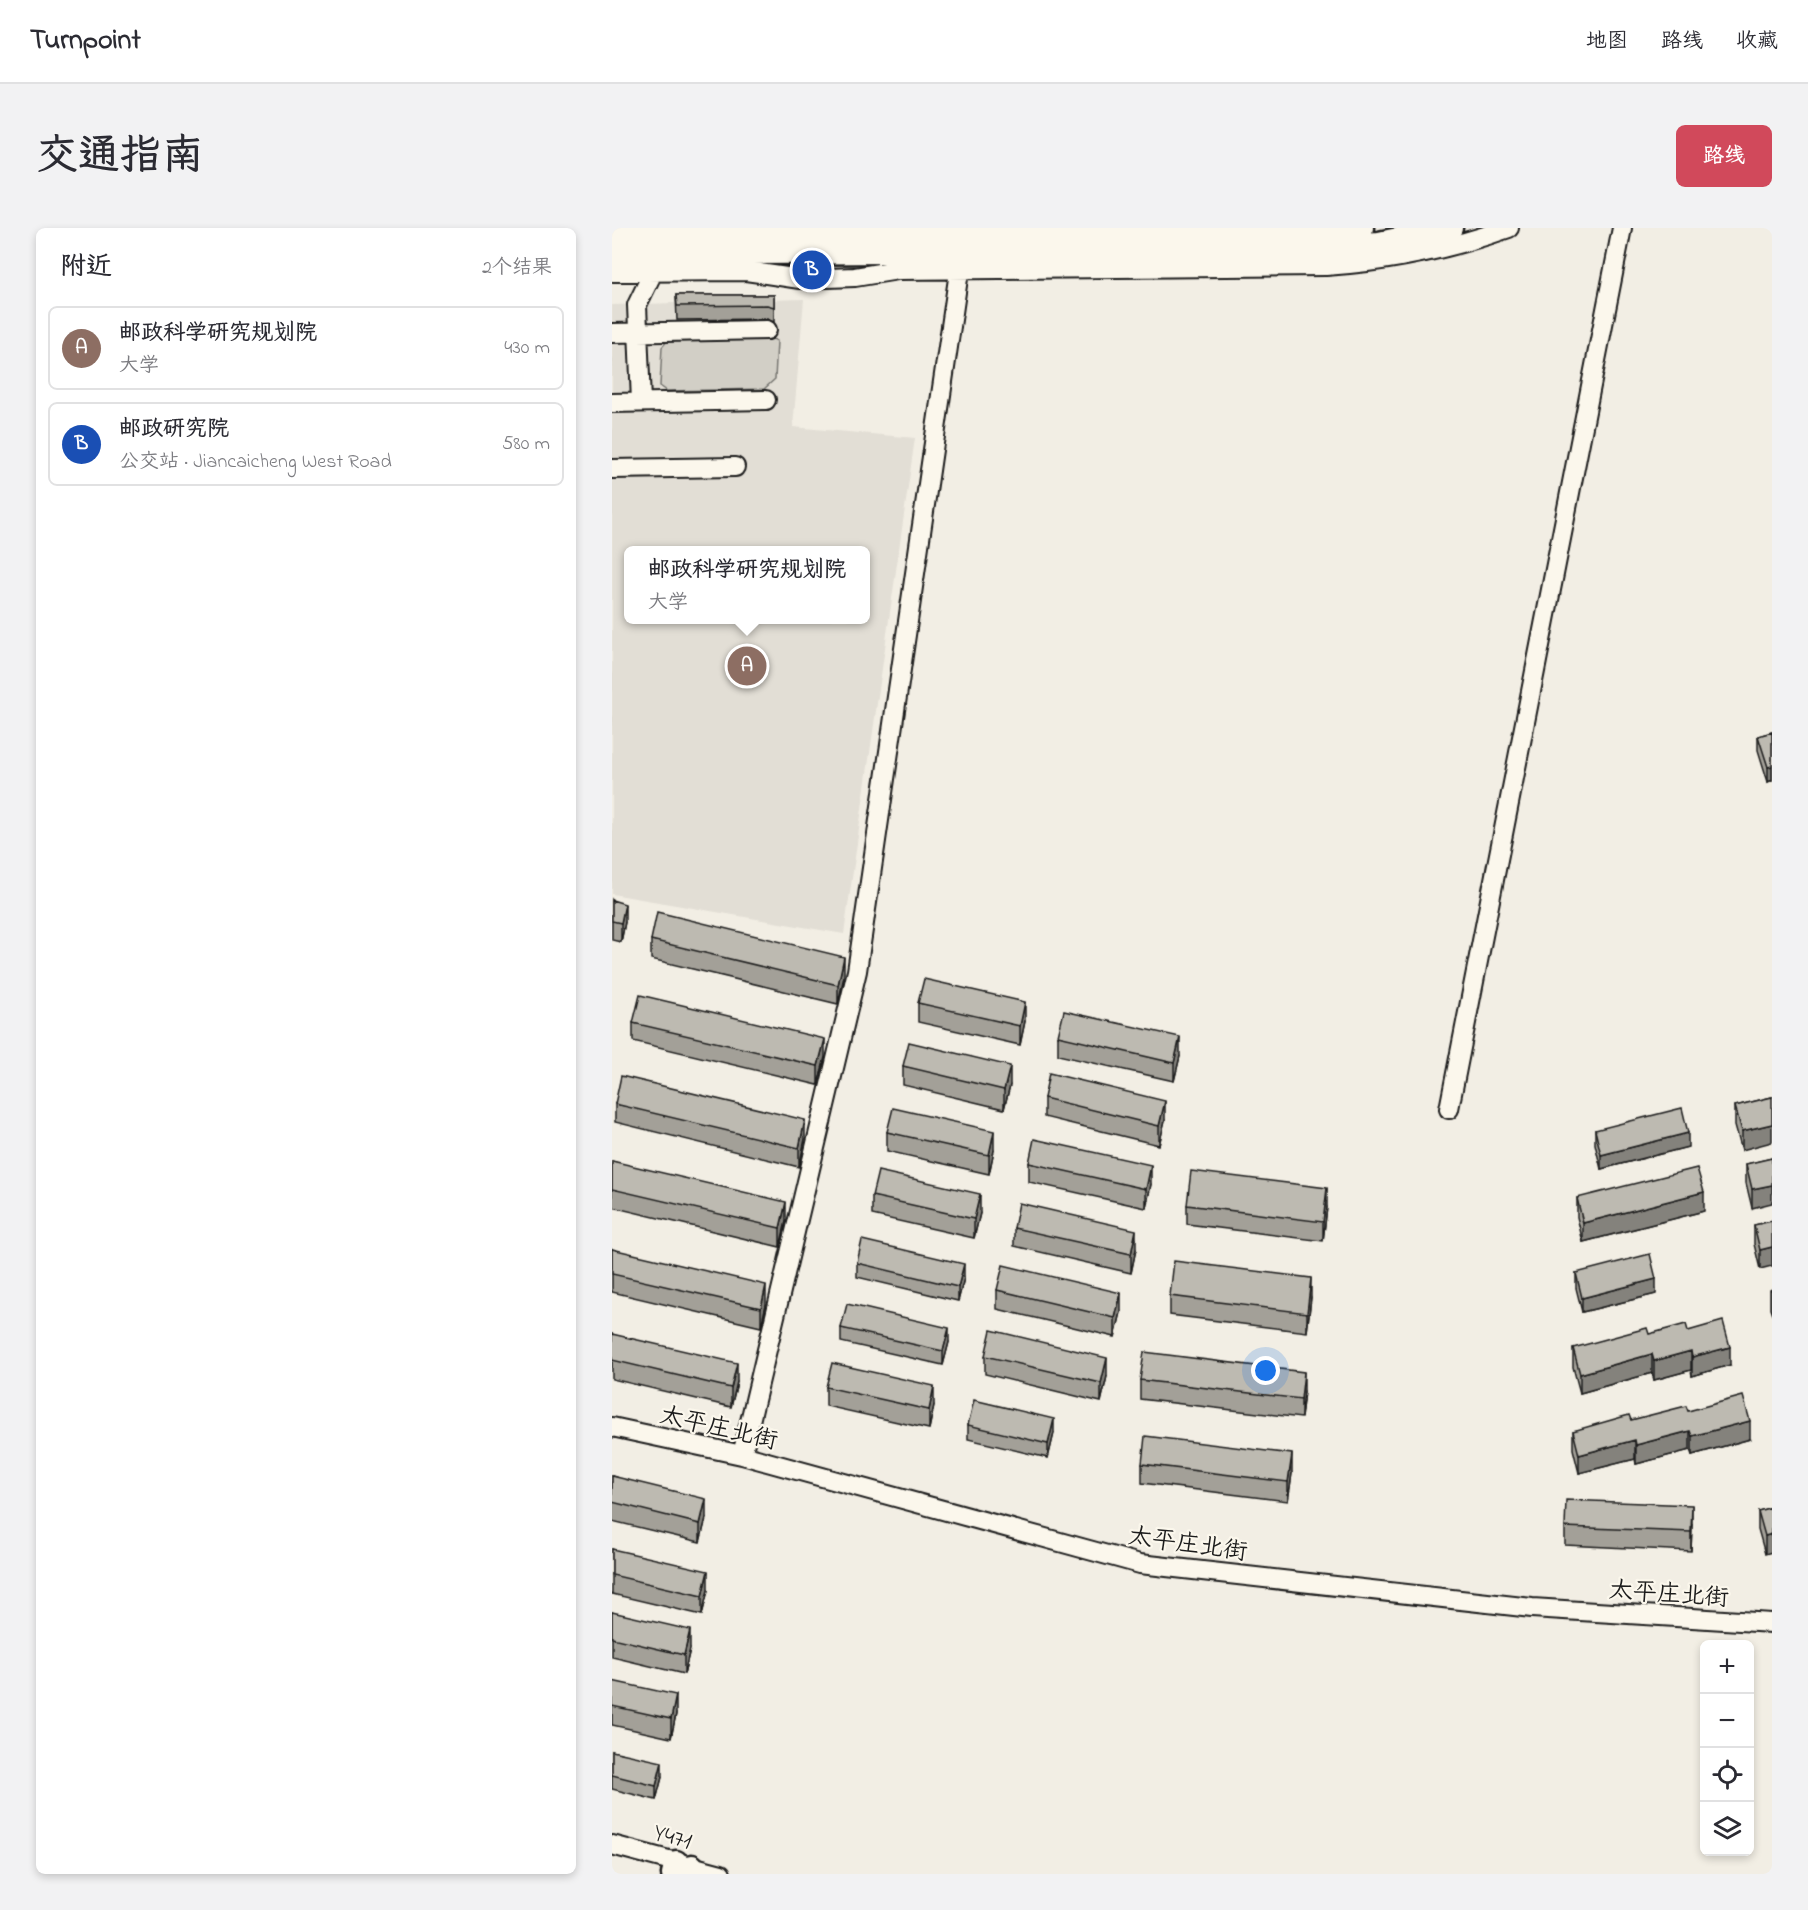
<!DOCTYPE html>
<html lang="zh">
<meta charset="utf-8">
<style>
:root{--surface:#fff;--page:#f2f2f3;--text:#2b2b33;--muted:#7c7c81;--line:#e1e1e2;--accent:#d1495b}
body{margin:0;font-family:"Indie Flower","LXGW WenKai TC",sans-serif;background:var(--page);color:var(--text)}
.controls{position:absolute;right:18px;bottom:18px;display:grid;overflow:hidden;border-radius:9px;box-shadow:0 3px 9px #0003}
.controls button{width:54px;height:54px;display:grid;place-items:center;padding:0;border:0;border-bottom:2px solid var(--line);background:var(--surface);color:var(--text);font:30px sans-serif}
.you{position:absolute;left:654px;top:1143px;width:21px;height:21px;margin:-15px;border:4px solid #fff;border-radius:50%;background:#1a73e8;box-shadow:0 0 0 9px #1a73e833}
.badge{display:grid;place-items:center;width:39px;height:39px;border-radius:50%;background:var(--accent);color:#fff;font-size:20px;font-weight:700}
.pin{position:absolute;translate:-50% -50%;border:3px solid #fff;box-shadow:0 2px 6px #0006}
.popup{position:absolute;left:12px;top:318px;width:246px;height:78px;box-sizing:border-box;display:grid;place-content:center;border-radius:9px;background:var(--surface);filter:drop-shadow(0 2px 4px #0005);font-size:20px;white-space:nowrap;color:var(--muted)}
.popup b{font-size:22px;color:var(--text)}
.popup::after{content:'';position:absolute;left:50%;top:100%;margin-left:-12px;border:12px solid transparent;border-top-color:var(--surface)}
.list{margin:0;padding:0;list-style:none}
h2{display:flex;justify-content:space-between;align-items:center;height:78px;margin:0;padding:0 24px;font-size:26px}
h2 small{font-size:20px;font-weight:400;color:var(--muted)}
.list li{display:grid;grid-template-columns:39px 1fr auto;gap:18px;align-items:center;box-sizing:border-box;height:84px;margin:0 12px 12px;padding:0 12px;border:2px solid var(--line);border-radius:9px}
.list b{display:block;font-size:22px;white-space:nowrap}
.list p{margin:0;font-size:20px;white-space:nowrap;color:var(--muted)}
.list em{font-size:20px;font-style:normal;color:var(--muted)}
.icon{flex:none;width:33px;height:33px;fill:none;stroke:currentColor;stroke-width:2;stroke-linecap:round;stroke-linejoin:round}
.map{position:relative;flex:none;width:1160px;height:1646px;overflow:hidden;border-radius:9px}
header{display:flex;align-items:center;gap:36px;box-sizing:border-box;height:84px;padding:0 30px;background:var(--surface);border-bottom:2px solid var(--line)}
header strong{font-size:28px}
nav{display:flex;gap:33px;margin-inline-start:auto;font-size:21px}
.intro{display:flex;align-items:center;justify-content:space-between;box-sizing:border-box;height:144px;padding:0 36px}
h1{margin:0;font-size:42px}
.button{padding:15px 27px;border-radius:9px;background:var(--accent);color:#fff;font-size:21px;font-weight:700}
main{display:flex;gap:36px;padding:0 36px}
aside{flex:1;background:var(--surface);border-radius:9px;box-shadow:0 3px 9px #0003}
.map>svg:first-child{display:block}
.built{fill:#e2ded5;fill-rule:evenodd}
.green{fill:#d2cfc6;stroke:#777671;stroke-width:1.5}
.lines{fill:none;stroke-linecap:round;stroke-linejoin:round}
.minor-casing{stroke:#1c1c1c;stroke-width:22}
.major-casing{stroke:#1c1c1c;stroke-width:27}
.minor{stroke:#fbf7ec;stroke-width:18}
.major{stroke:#fbf7ec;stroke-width:22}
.wall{fill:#a3a098;stroke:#1c1c1c;stroke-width:1.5}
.shaded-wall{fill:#84827c;stroke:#1c1c1c;stroke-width:1.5}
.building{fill:#bdbab1;stroke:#1c1c1c;stroke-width:1.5}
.labels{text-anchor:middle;stroke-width:4.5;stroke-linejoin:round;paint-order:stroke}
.street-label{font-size:24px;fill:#1c1c1c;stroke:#fbf7ec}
</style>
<header>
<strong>Turnpoint</strong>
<nav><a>地图</a><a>路线</a><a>收藏</a></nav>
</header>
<div class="intro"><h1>交通指南</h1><a class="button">路线</a></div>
<main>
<aside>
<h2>附近<small>2个结果</small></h2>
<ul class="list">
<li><span class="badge" style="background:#8d6e63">A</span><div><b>邮政科学研究规划院</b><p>大学</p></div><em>430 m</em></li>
<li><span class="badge" style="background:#1a4fb4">B</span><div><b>邮政研究院</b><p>公交站 · Jiancaicheng West Road</p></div><em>580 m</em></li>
</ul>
</aside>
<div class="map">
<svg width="1160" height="1646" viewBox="0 0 1160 1646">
<rect width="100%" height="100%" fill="#f2eee4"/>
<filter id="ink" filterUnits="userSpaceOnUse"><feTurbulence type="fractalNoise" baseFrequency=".0167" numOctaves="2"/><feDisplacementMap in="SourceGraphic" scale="12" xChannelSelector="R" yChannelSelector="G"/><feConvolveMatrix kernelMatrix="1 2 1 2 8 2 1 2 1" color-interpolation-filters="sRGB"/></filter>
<g filter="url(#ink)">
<path class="built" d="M192,71L181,199L303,210L232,706L0,666V77ZM16,322H254V392H16Z"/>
<path class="green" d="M157,109L165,113L163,151L152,161L55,163L48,158L50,119L57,111Z"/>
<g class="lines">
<g class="minor-casing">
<path id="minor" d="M0,44L134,43L188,51L243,49L286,42L714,38C777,34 838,21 897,0
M0,105L155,102
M29,174L25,77L46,34
M0,175L154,172
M0,241L123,239
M837,881L1010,0
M0,1199L130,1227L528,1336L920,1380L1160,1395
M130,1227L245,743L350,23
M0,1617L109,1646"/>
</g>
<g class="major-casing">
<path id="major" d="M0,8L660,4L750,0
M0,26L692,21L767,15L839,0
M61,1646L64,1634
M78,1646L80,1638"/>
</g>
<use href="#minor" class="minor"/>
<use href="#major" class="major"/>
</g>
<path class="wall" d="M64,67H162V94L155,91L65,92Z
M1160,504V552L1156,554L1146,522V508Z
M0,672L13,694L9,714L0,712Z
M39,712L232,748L226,776L39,731Z
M306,775L413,793L408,817L306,794Z
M21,795L213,829L206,857L21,813Z
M446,808L568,828L562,853L446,827Z
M291,838L398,857L392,881L291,857Z
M1160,869L1130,922L1123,897V878Z
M432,870L553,892L547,917L432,889Z
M3,876L193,911L187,939L3,894Z
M983,902L1076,919L989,941L983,916Z
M275,904L382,922L377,946L275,923Z
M1160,930L1140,980L1134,955V936Z
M0,933L174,993L168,1019L0,979Z
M417,935L539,956L534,980L417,954Z
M260,968L368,985L362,1010L260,987Z
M965,970L1092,983L971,1014L965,989Z
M575,977L715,979L711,1013L575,996Z
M1160,993L1148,1041L1142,1016V997Z
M402,1000L524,1021L519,1045L402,1018Z
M0,1021L154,1076L149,1099L0,1064Z
M245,1035L352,1050L346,1073L245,1049Z
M964,1045L1044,1066L970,1084L964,1060Z
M1160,1061V1087L1158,1081V1062Z
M385,1062L509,1084L503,1109L385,1081Z
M558,1068L699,1069L695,1104L558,1087Z
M229,1100L337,1114L331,1137L229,1114Z
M1076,1103L1118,1137L1080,1148L1079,1142L1042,1152L1040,1145L968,1165L961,1139V1120L1037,1106Z
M0,1106L125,1154L119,1179L0,1151Z
M373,1128L495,1148L489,1174L373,1146Z
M528,1152L692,1163L689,1190L528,1171Z
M214,1159L322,1177L317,1201L214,1178Z
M1076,1183L1138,1211L1080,1227L1078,1222L1024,1236L1023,1231L967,1245L961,1221V1203Z
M356,1197L442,1205L436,1230L356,1211Z
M530,1236L680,1245L676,1273L530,1255Z
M0,1248L94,1290L88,1314L0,1293Z
M1160,1279L1153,1326L1146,1301V1283Z
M1080,1296L1079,1323L953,1317V1299Z
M0,1321L96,1362L90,1387L0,1366Z
M0,1384L78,1421L72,1446L0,1429Z
M0,1453L64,1486L59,1510L0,1497Z
M0,1523L50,1549L44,1572L0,1561Z"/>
<path class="shaded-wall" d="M1160,538V552L1156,554V539Z
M13,676V694L9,714V695Z
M232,729V748L226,776V757Z
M413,774V793L408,817V798Z
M568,809V828L562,853V835Z
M213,811V829L206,857V838Z
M398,838V857L392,881V862Z
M553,873V892L547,917V898Z
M193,892V911L187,939V920Z
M1160,896V914L1130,922V903Z
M382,903V922L377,946V927Z
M1076,905V919L989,941V927Z
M539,937V956L534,980V961Z
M1160,957V975L1140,980V961Z
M715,960V979L711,1013V994Z
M1092,964V983L971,1014V995Z
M368,966V985L362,1010V991Z
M174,974V993L168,1019V1000Z
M524,1002V1021L519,1045V1026Z
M1160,1019V1038L1148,1041V1022Z
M352,1036V1050L346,1073V1059Z
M699,1050V1069L695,1104V1085Z
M1044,1051V1066L970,1084V1070Z
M154,1057V1076L149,1099V1080Z
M509,1065V1084L503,1109V1090Z
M337,1100V1114L331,1137V1123Z
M1118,1119V1137L1080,1148V1129Z
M1079,1123V1142L1042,1152V1133Z
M1040,1126V1145L968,1165V1146Z
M495,1130V1148L489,1174V1155Z
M125,1135V1154L119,1179V1160Z
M692,1144V1163L689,1190V1171Z
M322,1158V1177L317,1201V1182Z
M442,1191V1205L436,1230V1216Z
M1138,1193V1211L1080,1227V1208Z
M1078,1203V1222L1024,1236V1217Z
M1023,1212V1231L967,1245V1227Z
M680,1226V1245L676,1273V1254Z
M94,1271V1290L88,1314V1296Z
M1080,1277V1296L1079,1323V1304Z
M1160,1306V1324L1153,1326V1308Z
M96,1343V1362L90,1387V1368Z
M78,1402V1421L72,1446V1427Z
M64,1467V1486L59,1510V1491Z
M50,1534V1549L44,1572V1558Z"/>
<path class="building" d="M64,67H162V79L155,77L65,78Z
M1160,504V538L1156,539L1146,508Z
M0,672L13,676L9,695L0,693Z
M45,684L232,729L226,757L39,712Z
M312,751L413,774L408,798L306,775Z
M28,767L213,811L206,838L21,795Z
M452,783L568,809L562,835L446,808Z
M297,814L398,838L392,862L291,838Z
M437,845L553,873L547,898L432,870Z
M9,848L193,892L187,920L3,876Z
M1160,869V896L1130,903L1123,878Z
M281,880L382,903L377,927L275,904Z
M1070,880L1076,905L989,927L983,902Z
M422,911L539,937L534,961L417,935Z
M1160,930V957L1140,961L1134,936Z
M0,933L174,974L168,1000L0,961Z
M1085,940L1092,964L971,995L965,970Z
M266,943L368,966L362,991L260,968Z
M579,943L715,960L711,994L575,977Z
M407,975L524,1002L519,1026L402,1000Z
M1160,993V1019L1148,1022L1142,997Z
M250,1012L352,1036L346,1059L245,1035Z
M0,1021L154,1057L149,1080L0,1046Z
M1038,1026L1044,1051L970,1070L964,1045Z
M562,1033L699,1050L695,1085L558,1068Z
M391,1037L509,1065L503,1090L385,1062Z
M235,1076L337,1100L331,1123L229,1100Z
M1111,1093L1118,1119L1080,1129L1079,1123L1042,1133L1040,1126L968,1146L961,1120L1035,1100L1037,1106L1074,1096L1076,1103Z
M379,1102L495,1130L489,1155L373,1128Z
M0,1106L125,1135L119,1160L0,1132Z
M532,1124L692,1144L689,1171L528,1152Z
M220,1135L322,1158L317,1182L214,1159Z
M1131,1168L1138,1193L1080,1208L1078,1203L1024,1217L1023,1212L967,1227L961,1203L1017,1187L1019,1192L1074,1178L1076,1183Z
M362,1172L442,1191L436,1216L356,1197Z
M533,1208L680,1226L676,1254L530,1236Z
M0,1248L94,1271L88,1296L0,1274Z
M954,1272L1080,1277L1079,1304L953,1299Z
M1160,1279V1306L1153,1308L1146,1283Z
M0,1321L96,1343L90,1368L0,1347Z
M0,1384L78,1402L72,1427L0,1410Z
M0,1453L64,1467L59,1491L0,1478Z
M0,1523L50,1534L44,1558L0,1547Z"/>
</g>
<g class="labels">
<g class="street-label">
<text transform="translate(107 1199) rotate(13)" y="8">太平庄北街</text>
<text transform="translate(576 1315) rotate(8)" y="8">太平庄北街</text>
<text transform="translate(1057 1365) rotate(4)" y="8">太平庄北街</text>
<text transform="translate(61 1608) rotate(15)" y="8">Y471</text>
</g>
</g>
</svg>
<div class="controls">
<button>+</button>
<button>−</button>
<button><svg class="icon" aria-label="locate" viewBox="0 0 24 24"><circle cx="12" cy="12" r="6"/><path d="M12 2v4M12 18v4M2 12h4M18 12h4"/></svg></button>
<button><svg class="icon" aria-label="layers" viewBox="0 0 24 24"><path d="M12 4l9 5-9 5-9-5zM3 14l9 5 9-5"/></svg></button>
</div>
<div class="you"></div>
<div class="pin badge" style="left:135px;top:438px;background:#8d6e63">A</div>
<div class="popup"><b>邮政科学研究规划院</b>大学</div>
<div class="pin badge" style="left:200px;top:42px;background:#1a4fb4">B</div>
</div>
</main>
